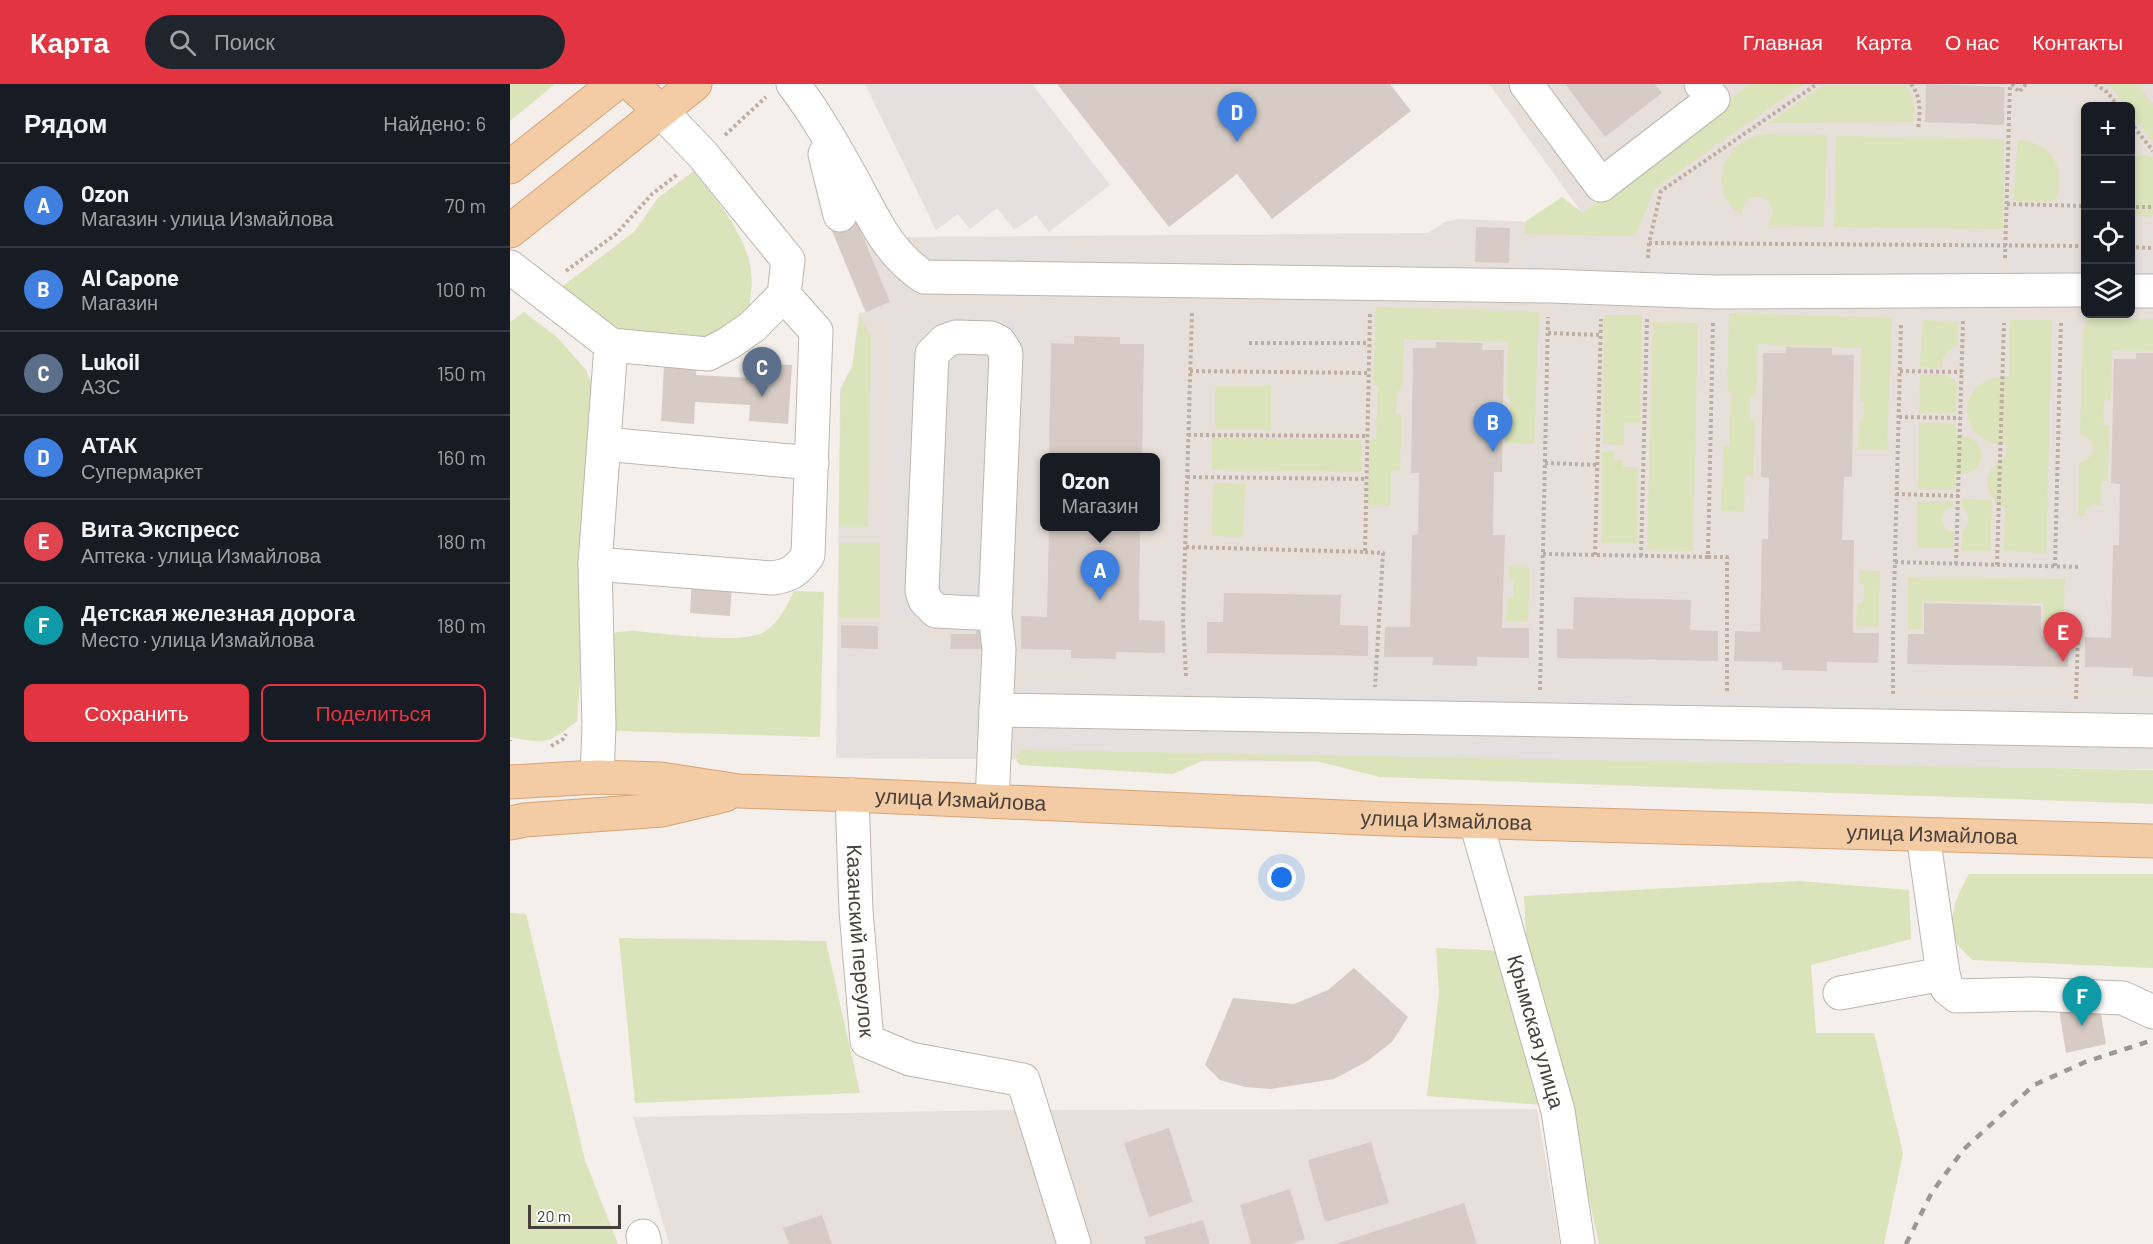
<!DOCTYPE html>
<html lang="ru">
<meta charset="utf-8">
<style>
:root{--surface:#171b24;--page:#20242c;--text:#f1f3f6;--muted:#9ea1a6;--line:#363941;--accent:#e23441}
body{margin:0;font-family:Barlow,sans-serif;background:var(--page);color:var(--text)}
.controls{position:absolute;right:18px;top:18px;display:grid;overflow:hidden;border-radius:9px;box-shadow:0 3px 9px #0003}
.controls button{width:54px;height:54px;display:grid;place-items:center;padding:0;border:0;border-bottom:2px solid var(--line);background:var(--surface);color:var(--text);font:30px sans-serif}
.scale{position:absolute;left:18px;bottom:15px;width:93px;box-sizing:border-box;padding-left:6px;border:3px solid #473f3a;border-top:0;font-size:16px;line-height:21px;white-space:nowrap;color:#473f3a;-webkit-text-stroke:4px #fff;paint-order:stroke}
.you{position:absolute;left:772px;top:794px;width:21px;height:21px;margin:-15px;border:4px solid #fff;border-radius:50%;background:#1a73e8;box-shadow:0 0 0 9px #1a73e833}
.badge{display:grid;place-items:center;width:39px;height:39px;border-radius:50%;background:var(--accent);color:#fff;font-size:20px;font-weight:700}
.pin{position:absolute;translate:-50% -50px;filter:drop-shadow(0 2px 3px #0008)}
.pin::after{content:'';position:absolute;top:32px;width:21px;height:18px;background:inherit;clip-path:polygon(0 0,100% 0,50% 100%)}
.popup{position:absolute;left:530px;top:369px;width:120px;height:78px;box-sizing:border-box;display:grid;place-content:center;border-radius:9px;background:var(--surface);filter:drop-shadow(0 2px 4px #0005);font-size:20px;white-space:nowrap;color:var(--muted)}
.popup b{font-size:22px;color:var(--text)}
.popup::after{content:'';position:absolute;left:50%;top:100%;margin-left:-12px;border:12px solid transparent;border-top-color:var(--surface)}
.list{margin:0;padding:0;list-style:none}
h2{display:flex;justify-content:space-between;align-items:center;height:78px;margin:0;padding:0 24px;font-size:26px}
h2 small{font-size:20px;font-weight:400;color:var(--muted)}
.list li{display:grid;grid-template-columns:39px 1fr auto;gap:18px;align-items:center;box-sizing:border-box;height:84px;padding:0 24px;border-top:2px solid var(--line)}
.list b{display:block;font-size:22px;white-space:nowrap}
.list p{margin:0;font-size:20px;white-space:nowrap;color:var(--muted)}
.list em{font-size:20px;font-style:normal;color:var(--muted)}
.actions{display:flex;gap:12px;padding:18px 24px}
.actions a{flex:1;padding:14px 0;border:2px solid var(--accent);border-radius:9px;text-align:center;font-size:21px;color:var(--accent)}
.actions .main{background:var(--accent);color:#fff}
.icon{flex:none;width:33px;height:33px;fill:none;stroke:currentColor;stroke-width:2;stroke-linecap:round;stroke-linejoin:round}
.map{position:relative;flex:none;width:1643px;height:1160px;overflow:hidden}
header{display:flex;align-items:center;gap:36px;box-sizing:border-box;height:84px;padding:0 30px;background:var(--accent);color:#fff}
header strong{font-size:28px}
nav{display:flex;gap:33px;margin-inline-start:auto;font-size:21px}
.search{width:420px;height:54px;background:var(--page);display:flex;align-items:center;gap:15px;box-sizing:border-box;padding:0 21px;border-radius:33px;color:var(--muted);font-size:22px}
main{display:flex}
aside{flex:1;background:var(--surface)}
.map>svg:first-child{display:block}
.residential{fill:#e7e0da;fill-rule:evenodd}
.green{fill:#dae3b9}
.parking{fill:#e3e0df}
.building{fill:#d7ccc5}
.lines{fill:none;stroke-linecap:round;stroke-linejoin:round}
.minor-casing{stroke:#beb5af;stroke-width:35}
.major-casing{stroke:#d7a476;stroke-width:35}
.path{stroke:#beaea1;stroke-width:4;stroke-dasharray:3 3;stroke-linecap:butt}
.minor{stroke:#fff;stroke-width:33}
.major{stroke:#f3cba5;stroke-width:33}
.rail{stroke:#989898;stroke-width:4.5;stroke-dasharray:8 8;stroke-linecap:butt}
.labels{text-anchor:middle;stroke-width:4.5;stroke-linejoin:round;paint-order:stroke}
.street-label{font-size:21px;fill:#473f3a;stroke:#fff}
</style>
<header>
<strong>Карта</strong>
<div class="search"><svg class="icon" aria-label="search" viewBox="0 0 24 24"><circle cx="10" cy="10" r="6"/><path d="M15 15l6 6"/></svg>Поиск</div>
<nav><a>Главная</a><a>Карта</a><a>О нас</a><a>Контакты</a></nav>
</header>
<main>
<aside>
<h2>Рядом<small>Найдено: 6</small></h2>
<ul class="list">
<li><span class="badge" style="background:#3f7fe0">A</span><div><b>Ozon</b><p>Магазин · улица Измайлова</p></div><em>70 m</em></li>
<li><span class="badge" style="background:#3f7fe0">B</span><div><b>Al Capone</b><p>Магазин</p></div><em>100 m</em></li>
<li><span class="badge" style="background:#5c6f8a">C</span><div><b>Lukoil</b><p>АЗС</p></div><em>150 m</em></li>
<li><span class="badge" style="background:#3f7fe0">D</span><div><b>АТАК</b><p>Супермаркет</p></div><em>160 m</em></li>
<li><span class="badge" style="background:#e0444e">E</span><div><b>Вита Экспресс</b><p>Аптека · улица Измайлова</p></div><em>180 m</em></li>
<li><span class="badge" style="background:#0f9aa8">F</span><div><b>Детская железная дорога</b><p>Место · улица Измайлова</p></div><em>180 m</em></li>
</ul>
<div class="actions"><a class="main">Сохранить</a><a>Поделиться</a></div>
</aside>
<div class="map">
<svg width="1643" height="1160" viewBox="0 0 1643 1160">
<rect width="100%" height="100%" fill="#f4efeb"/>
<path class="residential" d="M979,0H1643V685L326,674L330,305L342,282L349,229L355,228L318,137L372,114L394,153L918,149L935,138L949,135L1047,139L1073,130ZM1576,22H1620V230H1576ZM534,374H646V442H534Z
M1027,1025L1050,1160H159L123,1033L496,1026Z"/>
<path class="green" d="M0,0H45L0,37Z
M1240,0H1294L1145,104L1125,152L1015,150L1016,137L1052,113L1073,129Z
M1596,0H1627L1643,20V59L1621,29L1620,22H1615L1600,2Z
M1312,2H1396C1405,14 1406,24 1403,38L1259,39Z
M1255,50L1317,51L1314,143L1257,141C1279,115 1231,98 1232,132C1228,128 1222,124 1218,119C1205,98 1213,66 1237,55C1242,53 1249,52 1255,50Z
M1326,52L1494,55L1493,145L1324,143Z
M1508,56C1543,58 1557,86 1545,117H1503Z
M1632,71L1643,73V131L1638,133L1621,130V74Z
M184,87C205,114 238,152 241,188C243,203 240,219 237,234L197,261L106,256L41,211L125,147L148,114Z
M866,223L1029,228L1024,360L995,359L996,330H1000V312L996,311L998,258L894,255L892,307H887L886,330L892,331L890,387H881L880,422L858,421L860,355H866L868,302H863Z
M14,228L48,254L76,286L89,317L67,637C38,660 37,660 0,653V238Z
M1219,229L1382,234L1377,365H1348L1349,336H1353L1354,317H1350L1351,264L1248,260L1246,312L1240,313V336H1245L1243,393L1235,392L1234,428L1211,427L1214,361H1219L1221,308L1217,307Z
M1094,231H1132L1130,339H1114V361L1093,360Z
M350,232L361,252L358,443L329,442L331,305L343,282Z
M1579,234L1643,235V267L1602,266L1601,316L1594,317L1593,341H1599L1598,397H1591V421L1583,420L1576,425L1575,432H1568L1569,379L1578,375L1583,366C1583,358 1578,352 1570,351L1573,246Z
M1413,236L1448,238V262C1437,265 1431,273 1432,284L1410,283Z
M1500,236H1542L1536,469L1494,467L1495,424C1471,411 1472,385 1496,373L1497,361C1442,360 1445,290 1499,293Z
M1143,238L1188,239L1183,467L1137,466Z
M1410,291H1436L1447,298L1446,329H1409Z
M705,302H761V346H705Z
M1409,339H1445L1446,353H1460C1482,367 1470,395 1445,389V406H1408Z
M702,354L852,356V388L702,386Z
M1104,367V376H1113V383H1128L1127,459H1092V368Z
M703,399L735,400L733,453L702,452Z
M1452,415L1482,416L1480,467H1452V447C1461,440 1461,431 1452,423Z
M1407,417H1444V422L1435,426L1431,435L1435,445L1444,449V464H1407Z
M329,459H370V533H329Z
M999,482L1020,483L1018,538L996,537L997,514H1003L1004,496H999Z
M1349,486L1370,487L1368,543L1346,542L1347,519H1353L1354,500H1349Z
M1398,493L1555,495L1553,550H1533V519L1412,517L1411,545H1398Z
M284,507L314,508L310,653L76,646L93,556L107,548L124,547C152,549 232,561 254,548C269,539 276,523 284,507Z
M511,666L1643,686V720L870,693L806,677L696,675L663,690L511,681L507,678L506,671Z
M1459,790H1643V884L1462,876C1457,870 1449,864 1446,858C1435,835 1448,810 1459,790Z
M1289,797L1399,806L1401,855L1301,881L1306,949H1364L1393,1069L1374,1160H1089L1059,1023L917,1012L929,909L926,864L1017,868L1014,812Z
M0,829L16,830L75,1076L108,1160H0Z
M109,854L316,857L350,1009L125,1019Z"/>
<path class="parking" d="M355,0H522L600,101L539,148L526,131L504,146L487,124L460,145L448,130L426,146Z
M415,156L558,158L557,182L414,180Z
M1014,160L1131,166L1130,190L1013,184Z
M567,165L948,166V187L567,186Z
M1145,166L1489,171V199L1144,194Z
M1501,168L1575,169V199L1501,197Z
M1621,170H1643V200H1621Z
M510,226L504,536L380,535L381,240L393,227Z
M330,569L469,573L466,673L327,669Z
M508,601L1643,618V640L508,622Z
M519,645L1643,665V685L519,665Z"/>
<path class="building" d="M547,0H880L901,27L762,135L727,90L659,143Z
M1055,0H1145L1152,9L1095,53Z
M1416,0L1495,3L1494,41L1415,38Z
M342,126L380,218L356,228L318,137Z
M966,143L1000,144L999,179L965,178Z
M564,252L610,253V260H634L632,374H539L541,259L564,260Z
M926,258L973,259L972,266H994L992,388H984L983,451H995L992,544H1019V574L967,573V582L922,581L923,573H874L875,543H900L902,451L908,450L909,389H901L903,264H926Z
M155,263L188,266L186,291L242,294L243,279L282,281L278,340L239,337L240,321L185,318L184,340L151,337Z
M1276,263L1322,264V271H1344L1342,393H1334L1332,456H1344L1343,549H1369L1368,579L1317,578V587L1272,586V578L1224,577L1225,547L1250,548L1252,455H1258L1259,394L1251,393L1253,269H1275Z
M1626,269H1643V593L1623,592V584L1575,583V553L1601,554L1603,461H1609L1610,400L1601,399L1604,275H1626Z
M545,442H621V446H630L629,536L655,537V569L606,568V575L561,574V566L511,565V532L537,533L539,445H545Z
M182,496L222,499L220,532L180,529Z
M714,509L831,511L830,541L858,542V572L697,569V538H713Z
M1064,513L1181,516L1180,546L1208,547V577L1047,574V545H1063Z
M1414,519L1531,522V552L1559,553L1558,583L1397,580L1398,550H1414Z
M331,541L368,542V565L331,564Z
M466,544L474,545L473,565H440L441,550H466Z
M844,884L898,933L882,958L856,978L824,995L761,1005L735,1003L710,996L695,981L723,914L784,920L818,906Z
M1589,918L1596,960L1556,969L1549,925Z
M659,1044L683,1118L639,1133L614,1059Z
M861,1058L879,1119L815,1138L798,1076Z
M780,1105L795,1155L780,1160H741L730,1121Z
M954,1119L967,1160H825Z
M312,1131L322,1160H279L273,1144Z
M693,1136L700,1160H636L634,1153Z"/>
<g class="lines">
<g class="minor-casing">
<g id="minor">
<path d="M283,0C307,31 325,64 344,98C364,135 378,169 414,193L1039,202L1204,208L1576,206"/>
<path d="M1016,0L1091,101L1203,15L1191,0"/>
<path d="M315,70L330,131"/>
<path d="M0,183L101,261L85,480L89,642L87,693"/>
<path d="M1620,207H1643"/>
<path d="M101,261L198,270L219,259L242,243L274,211L278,176L193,71L151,27"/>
<path d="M94,360L302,379"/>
<path d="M85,480L262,494C280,492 288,486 298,471L306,247L274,211"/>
<path d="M486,626L1643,647"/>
<path id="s1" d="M342,711L346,827L357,957L400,975L513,996L564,1160"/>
<path d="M482,717L489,565L485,530L496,269L489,258L481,254L446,253L435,257L422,270L412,507L415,516L426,527L485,530"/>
<path id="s2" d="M966,738L1048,1027L1068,1160"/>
<path d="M1433,890L1437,904L1447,912L1521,910L1613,914L1643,928"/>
<path d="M1330,909L1433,890L1413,751"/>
<path d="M133,1152L135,1160"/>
</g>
</g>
<g class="major-casing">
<g id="major">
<path d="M121,0L151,27"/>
<path d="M0,83L105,0"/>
<path d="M0,147L185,0"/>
<path id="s3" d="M0,698L87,693L151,695L229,707L342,711L877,735L1643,757"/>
<path d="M0,739L15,736L152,726L215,711"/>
</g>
</g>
<path class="path" d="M1401,0C1412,14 1410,29 1408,45
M1502,0L1509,8L1516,0
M1585,0L1597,8L1608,22
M1620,38L1643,67
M215,51L256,13
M1497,120L1576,122
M1620,123H1643
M1139,159L1576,162
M1620,163L1643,164
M1138,174L1139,159L1151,107L1307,0
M1495,174L1500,0
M56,187L106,150L142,110L168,90
M1038,249L1090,251
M739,259H859
M680,287L859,289
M1390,287L1452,288
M1389,333L1450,334
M678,351L857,352
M1035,379L1087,381
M677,393L857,395
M1386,410L1449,412
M676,463L855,468L860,230
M855,468L873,469L865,603
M1033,470L1198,473L1203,239
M1085,471L1091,235
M1131,472L1137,235
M1198,473H1217V609
M1385,478L1570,483
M1446,480L1453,236
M1487,481L1494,239
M1545,482L1551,237
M676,592L673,537L682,227
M1030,606L1038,233
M1383,610V550L1391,240
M1566,615L1568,553
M0,656V657
M41,662L53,655L56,650"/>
<use href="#minor" class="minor"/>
<use href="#major" class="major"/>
<path class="rail" d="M1396,1160L1422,1108L1454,1065L1524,1001L1575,978L1643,956"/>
</g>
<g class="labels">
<g class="street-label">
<text dy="7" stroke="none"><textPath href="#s3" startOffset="452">улица Измайлова</textPath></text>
<text dy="7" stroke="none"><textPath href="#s3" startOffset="938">улица Измайлова</textPath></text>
<text dy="7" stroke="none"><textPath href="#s3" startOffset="1424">улица Измайлова</textPath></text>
<text dy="7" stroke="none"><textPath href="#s1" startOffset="146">Казанский переулок</textPath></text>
<text dy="7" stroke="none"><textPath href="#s2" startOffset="218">Крымская улица</textPath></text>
</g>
</g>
</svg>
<div class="controls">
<button>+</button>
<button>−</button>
<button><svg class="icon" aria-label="locate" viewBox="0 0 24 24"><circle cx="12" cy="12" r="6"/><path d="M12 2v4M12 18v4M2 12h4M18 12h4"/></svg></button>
<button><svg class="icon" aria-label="layers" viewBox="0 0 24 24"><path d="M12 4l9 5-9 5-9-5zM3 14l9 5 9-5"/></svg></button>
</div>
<div class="scale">20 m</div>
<div class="you"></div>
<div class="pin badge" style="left:590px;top:516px;background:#3f7fe0">A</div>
<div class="popup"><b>Ozon</b>Магазин</div>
<div class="pin badge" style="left:983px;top:368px;background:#3f7fe0">B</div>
<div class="pin badge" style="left:252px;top:313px;background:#5c6f8a">C</div>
<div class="pin badge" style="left:727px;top:58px;background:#3f7fe0">D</div>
<div class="pin badge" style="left:1553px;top:578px;background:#e0444e">E</div>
<div class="pin badge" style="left:1572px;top:942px;background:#0f9aa8">F</div>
</div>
</main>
